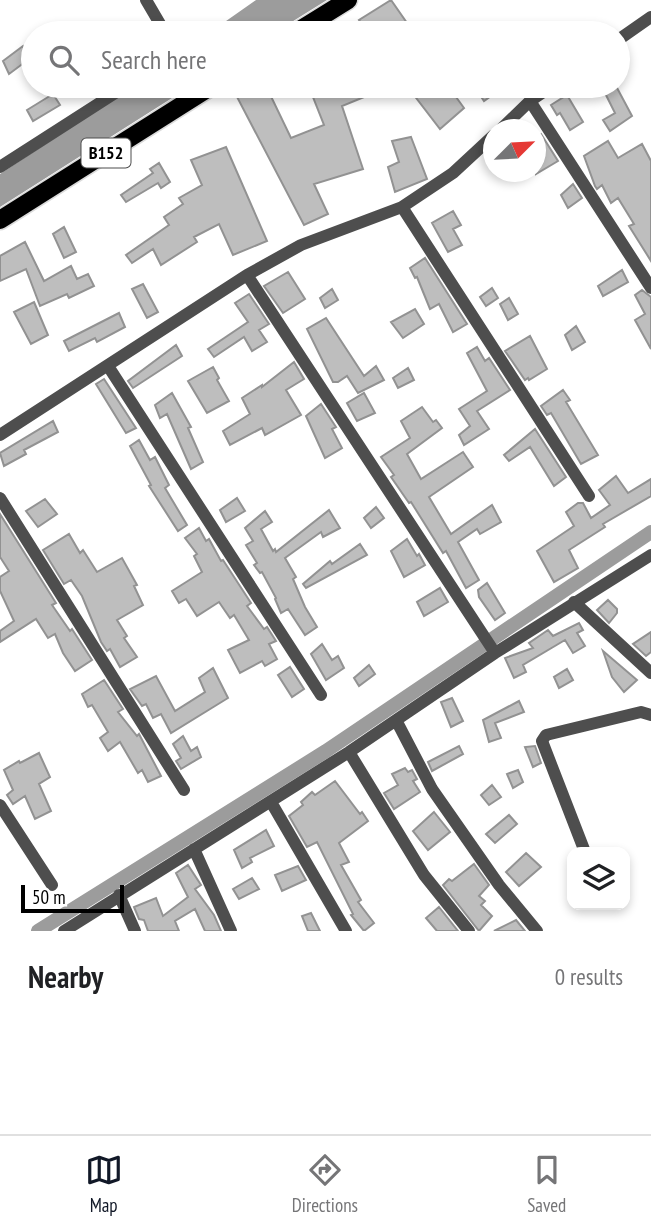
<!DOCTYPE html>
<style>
:root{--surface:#fff;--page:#f6f6f6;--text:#202124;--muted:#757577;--line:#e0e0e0;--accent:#111827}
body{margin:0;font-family:"PT Sans Narrow",sans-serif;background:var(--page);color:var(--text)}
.controls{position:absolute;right:21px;bottom:21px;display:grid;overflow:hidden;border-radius:14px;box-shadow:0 4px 10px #0003}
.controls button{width:63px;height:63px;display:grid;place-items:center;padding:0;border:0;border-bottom:2px solid var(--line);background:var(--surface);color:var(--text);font:35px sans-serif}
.compass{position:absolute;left:483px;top:119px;width:63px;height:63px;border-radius:50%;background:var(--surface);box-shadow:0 4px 10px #0003;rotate:66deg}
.scale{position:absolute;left:21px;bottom:18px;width:103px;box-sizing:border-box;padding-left:7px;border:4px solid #000;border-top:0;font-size:19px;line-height:24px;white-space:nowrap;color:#000;-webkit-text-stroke:5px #fff;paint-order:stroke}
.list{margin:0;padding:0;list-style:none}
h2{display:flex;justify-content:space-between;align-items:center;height:91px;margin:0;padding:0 28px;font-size:30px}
h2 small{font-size:23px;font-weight:400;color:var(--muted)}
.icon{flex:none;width:38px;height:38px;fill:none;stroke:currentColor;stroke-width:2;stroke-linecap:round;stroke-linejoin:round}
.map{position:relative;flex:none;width:651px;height:931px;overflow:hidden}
.search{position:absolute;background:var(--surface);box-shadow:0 4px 10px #0003;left:21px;right:21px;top:21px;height:77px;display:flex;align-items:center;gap:18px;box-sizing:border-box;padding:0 24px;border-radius:38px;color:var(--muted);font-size:26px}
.sheet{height:203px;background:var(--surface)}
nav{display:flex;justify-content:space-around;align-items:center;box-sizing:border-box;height:98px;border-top:2px solid var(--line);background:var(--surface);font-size:19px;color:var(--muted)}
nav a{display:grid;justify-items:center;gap:4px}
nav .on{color:var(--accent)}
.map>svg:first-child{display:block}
.water{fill:#9c9c9c}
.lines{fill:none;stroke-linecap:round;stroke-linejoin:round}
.canal{stroke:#9c9c9c;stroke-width:14}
.building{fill:#bebebe;stroke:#929292;stroke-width:2}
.primary-casing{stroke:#dbdbdb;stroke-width:21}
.minor{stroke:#4e4e4e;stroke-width:12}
.primary{stroke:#000;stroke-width:18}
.labels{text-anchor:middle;stroke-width:5;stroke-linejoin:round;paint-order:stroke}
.shield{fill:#fff;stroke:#4c4c4c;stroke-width:2}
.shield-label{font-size:18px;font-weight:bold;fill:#000}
</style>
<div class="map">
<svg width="651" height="931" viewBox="0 0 651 931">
<rect width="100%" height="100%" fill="#fff"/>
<path class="water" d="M256,0H327L274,33H209Z
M134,86H191L0,207V174Z"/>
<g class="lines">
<path class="canal" d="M38,931L326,751L651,532"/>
</g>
<path class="building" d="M391,0L414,33H369L359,20Z
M23,46L29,59L9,74L3,61Z
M252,86H266L291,138L324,125L311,92L325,86H391L342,106L363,169L314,184L328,214L304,225L236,95Z
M407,86H448L464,108L440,129Z
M474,86H505L484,101Z
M616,86L632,116L610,131L603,120L615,113L605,93Z
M53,94L60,105L33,121L27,110Z
M567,95L583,122L570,130L560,113L557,115L551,105Z
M541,134L558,161L536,174V137Z
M411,137L427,179L395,192L388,167L399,162L392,141Z
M608,141L618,158L642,144L651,161V261L629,226L634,224L618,198L611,203L602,185L597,189L595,186L584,156Z
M226,147L267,241L233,255L219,224L194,237L197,242L161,265L153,249L132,263L126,255L169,225L164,217L183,204L179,198L202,185L191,160Z
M159,163L170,182L161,188L158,183L126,202L121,195L153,173L150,169Z
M573,184L582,198L568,208L561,195Z
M453,211L461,225L453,229L462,245L448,252L432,223Z
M64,227L76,252L64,258L53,234Z
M25,242L44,281L71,266L77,279L88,274L94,286L69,298L67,294L40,306L26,269L0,281V256Z
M425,258L467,324L453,332L439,304L430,309L417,277L415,278L410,268Z
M622,270L628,282L603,296L598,286Z
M288,272L305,299L283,313L264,286Z
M143,284L158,312L147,318L132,289Z
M492,288L498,298L486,306L480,297Z
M332,289L338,300L325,308L320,298Z
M642,290L651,297V349L635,320L645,314L635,295Z
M249,294L269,324L259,330L267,342L252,351L244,337L214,357L208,349L248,322L235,303Z
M509,298L518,314L508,320L500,304Z
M34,302L48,335L31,344L14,312Z
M415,309L424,324L403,338L391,322Z
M119,313L125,327L97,342L95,338L69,351L64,341Z
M326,318L364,376L376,366L384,380L358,393L347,376L338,382H333L307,329Z
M576,326L585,342L572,350L565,335Z
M530,336L547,369L529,380L528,378L525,380L505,351Z
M176,345L182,356L133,388L128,381Z
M477,347L485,361L489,358L510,390L477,411L489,429L464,445L459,435L470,426L459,409L487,391L467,353Z
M294,362L304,379L286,390L301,415L265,435L262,428L230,445L223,431L250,414L242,398L262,385V387Z
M213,367L219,378L217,380L229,401L207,413L188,381Z
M408,368L414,380L398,388L393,378Z
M104,379L136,428L126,433L96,384Z
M563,390L570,400L566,402L598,455L581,464L551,413L547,415L541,406Z
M172,393L191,427L188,428L203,462L191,469L167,414L160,418L155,405Z
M364,393L375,413L357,421L347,403Z
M321,404L336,427L332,429L342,448L325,458L306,416Z
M422,407L433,422L436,420L442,428L407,454L421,479L463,452L473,467L429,497L451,534L492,505L501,522L480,534L477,529L458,542L479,580L466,588L446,551L443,553L411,502L409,503L391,477L394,475L381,457L410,438L401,421Z
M53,421L58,432L24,450L26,454L4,466L0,453Z
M535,429L566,477L554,486L530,447L509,461L504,455Z
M139,440L150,460L155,457L169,485L165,488L187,525L178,531L149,486L151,485L130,446Z
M616,476L628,493L651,479V496L603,524L605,527L569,550L578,568L554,582L537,551L574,526L566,512L578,503H583L591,518L610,505L599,490Z
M237,498L245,511L226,522L220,510Z
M45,499L57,514L38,527L26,511Z
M376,507L384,518L371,528L364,518Z
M329,510L340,528L323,537L321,532L285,558L296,577L293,579L305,607L317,627L305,635L288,609L281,613L275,599L276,598L262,572L260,573L254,565L257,563L246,545L253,541L245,528L265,511L272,522L261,529L273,551L275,549L276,552Z
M0,514L56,603L52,605L70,631L72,629L92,660L75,671L63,653L55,634L48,638L36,619L0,642V631L14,621L0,591V577L9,571L0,557Z
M199,528L206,541L209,539L221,561L223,560L251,603L247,606L264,629L267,627L276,641L269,644L277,659L265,666L262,661L240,673L228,650L249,640L234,615L230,618L219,602L197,616L186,599L179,603L172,591L202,572L194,556L197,554L185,538Z
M69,534L80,553L83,550L97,572L122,558L137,585L134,586L143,605L117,620L127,636L124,638L137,657L120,667L110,649L107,651L101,642L82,596L71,580L64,584L43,550Z
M407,539L417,556L419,554L425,565L404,577L391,551Z
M360,544L367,555L306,588L303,584L330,561L332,564Z
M487,583L505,613L495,620L479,597L478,590Z
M440,588L448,602L424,616L417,602Z
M608,600L617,609V613L609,623L597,610Z
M579,623L583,630L577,633L585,646L573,653L565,640L523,665L526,672L514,678L505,658L533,648L529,643L548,630L553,636Z
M651,632V652L646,656L633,644Z
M322,644L332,660L338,656L344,668L326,680L311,654Z
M603,651L637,680L624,692L612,677Z
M369,665L375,674L359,686L354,678Z
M290,667L304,689L292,697L278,675Z
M213,668L228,698L171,733L161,714L153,718L146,704L142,706L130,689L156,676L175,711L205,692L199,678Z
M567,669L573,680L559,688L554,677Z
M104,680L123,709L118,712L137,736L139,734L161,776L148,782L142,770L138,773L120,742L108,751L100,738L108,732L92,705L88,707L82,694Z
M452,698L463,721L451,727L441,702Z
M519,701L524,712L495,723L501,738L489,742L483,720Z
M183,736L191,751L197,747L201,757L181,769L176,761L181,758L173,744Z
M459,746L463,754L432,771L428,762Z
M535,746L541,763L533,767L525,747Z
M39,753L50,777L39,784L51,811L35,819L25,796L13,804L7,795L13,790L4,770L19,761L20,763Z
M405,768L408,772L412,770L417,779L413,781L420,792L394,809L384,793L398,785L392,774Z
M518,770L523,782L513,788L507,774Z
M335,781L360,814L362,812L368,821L339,843L349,862L341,865L361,900L358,902L374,923L364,931L351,915L353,914L317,842L307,847L289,816L303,805L301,802L312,792L315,795Z
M492,785L501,797L489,805L481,795Z
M434,812L450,832L428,850L413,831Z
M509,815L517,824L495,843L486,834Z
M266,830L274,846L250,858L252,862L242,868L234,850Z
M526,853L541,867L519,886L506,872Z
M474,864L489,885L479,896L485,901L481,905L492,916L479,931L443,885L449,879L452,881Z
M188,865L201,885L195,889L214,915L221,931H205L195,909L175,921L179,931H148L144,920L139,919L134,907L156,898L163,916L188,897L176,873Z
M298,866L306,880L282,891L275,875Z
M252,878L259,889L239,899L233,889Z
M439,907L458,931H437L426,918Z
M311,913L320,931H308L302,916Z
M516,920L525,931H494Z"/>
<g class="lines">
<g class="primary-casing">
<path id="primary" d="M295,33L348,0
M0,220L212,86"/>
</g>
<path class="minor" d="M146,0L163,29V33
M618,40L651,17
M530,101L651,288
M500,130L530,101L552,86
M0,167L126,86
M402,207L589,496
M247,275L495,653
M108,366L321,695
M0,435L247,275L301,245L402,207L453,173L494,135
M0,498L184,790
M574,602L651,673
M396,720L432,789L499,885L537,931
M349,752L424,875L469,931
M271,802L346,931
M0,805L52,885
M194,849L231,931
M585,852L542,741L546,735L641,712L651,715
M119,895L135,931
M64,931L349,752L495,653L651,555"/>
<use href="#primary" class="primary"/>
</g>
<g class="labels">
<rect class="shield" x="81.5" y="138.5" width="49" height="29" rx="5"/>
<g class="shield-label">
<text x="106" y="159">B152</text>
</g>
</g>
</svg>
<div class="controls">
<button><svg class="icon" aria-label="layers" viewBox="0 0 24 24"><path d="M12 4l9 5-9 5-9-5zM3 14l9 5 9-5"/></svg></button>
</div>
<svg class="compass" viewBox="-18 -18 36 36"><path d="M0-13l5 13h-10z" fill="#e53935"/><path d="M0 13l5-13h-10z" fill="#757577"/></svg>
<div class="scale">50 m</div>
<div class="search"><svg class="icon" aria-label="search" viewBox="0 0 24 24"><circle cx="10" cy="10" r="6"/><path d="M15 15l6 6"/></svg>Search here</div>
</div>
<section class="sheet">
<h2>Nearby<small>0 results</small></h2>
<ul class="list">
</ul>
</section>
<nav>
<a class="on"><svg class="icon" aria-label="map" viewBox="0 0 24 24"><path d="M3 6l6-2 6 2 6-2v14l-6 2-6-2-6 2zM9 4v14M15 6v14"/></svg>Map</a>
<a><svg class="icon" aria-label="directions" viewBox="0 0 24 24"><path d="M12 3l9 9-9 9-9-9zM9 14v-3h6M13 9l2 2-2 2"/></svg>Directions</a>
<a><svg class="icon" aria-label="saved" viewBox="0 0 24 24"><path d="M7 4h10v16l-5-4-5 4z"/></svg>Saved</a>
</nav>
